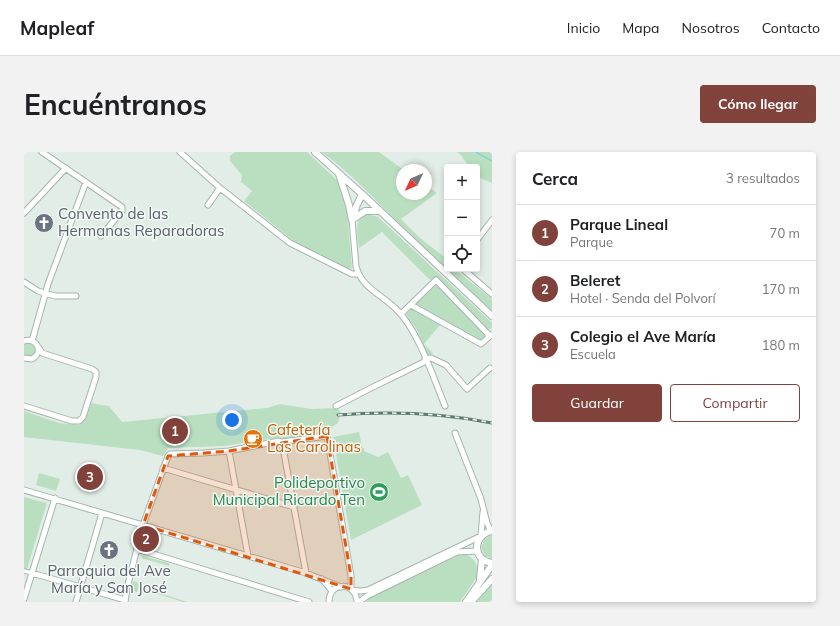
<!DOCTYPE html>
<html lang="es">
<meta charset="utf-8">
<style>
:root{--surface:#fff;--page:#f2f2f2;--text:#202124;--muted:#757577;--line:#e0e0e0;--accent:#80423b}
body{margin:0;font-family:Mulish,sans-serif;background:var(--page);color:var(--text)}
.controls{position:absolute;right:12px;top:12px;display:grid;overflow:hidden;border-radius:4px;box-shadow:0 2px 6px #0003}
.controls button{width:36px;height:36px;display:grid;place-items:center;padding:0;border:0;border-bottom:1px solid var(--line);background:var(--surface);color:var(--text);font:20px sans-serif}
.compass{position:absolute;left:372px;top:12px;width:36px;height:36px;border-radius:50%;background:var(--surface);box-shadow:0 2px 6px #0003;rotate:226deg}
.you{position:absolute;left:208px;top:268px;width:14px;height:14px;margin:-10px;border:3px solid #fff;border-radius:50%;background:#1a73e8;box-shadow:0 0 0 6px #1a73e833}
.badge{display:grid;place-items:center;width:26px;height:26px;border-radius:50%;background:var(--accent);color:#fff;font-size:13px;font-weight:700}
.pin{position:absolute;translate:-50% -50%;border:2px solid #fff;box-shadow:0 1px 4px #0006}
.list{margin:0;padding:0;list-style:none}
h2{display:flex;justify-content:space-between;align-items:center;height:52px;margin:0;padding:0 16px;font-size:17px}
h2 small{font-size:13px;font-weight:400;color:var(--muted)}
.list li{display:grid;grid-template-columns:26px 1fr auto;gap:12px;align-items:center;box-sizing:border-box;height:56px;padding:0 16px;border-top:1px solid var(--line)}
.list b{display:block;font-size:15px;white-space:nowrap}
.list p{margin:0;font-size:13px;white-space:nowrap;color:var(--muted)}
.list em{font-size:13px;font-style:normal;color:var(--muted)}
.actions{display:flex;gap:8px;padding:12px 16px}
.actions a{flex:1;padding:9px 0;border:1px solid var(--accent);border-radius:4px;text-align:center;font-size:14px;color:var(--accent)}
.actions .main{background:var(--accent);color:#fff}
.icon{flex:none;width:22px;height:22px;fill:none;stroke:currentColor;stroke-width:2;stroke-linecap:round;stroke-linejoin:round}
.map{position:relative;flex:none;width:468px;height:450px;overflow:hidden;border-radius:4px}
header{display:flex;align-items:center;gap:24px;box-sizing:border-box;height:56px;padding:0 20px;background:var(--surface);border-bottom:1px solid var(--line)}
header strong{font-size:19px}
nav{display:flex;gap:22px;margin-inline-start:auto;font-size:14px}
.intro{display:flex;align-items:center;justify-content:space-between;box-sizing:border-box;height:96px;padding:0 24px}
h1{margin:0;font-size:28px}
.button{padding:10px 18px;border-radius:4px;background:var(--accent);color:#fff;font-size:14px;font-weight:700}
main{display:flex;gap:24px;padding:0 24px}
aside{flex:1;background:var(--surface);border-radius:4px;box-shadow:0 2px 6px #0003}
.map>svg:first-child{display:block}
.green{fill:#badfc0}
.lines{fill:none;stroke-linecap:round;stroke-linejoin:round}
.stream{stroke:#88d1d4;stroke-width:1.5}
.pedestrian-casing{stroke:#a4b5ad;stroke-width:5.5}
.minor-casing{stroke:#a4b5ad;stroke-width:7}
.tertiary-casing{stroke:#a4b5ad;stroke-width:8}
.pedestrian{stroke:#fff;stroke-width:3.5}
.minor{stroke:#fff;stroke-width:5}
.tertiary{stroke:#fff;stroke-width:6}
.rail-casing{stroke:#5c7a6e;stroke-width:3}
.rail{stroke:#f3f9f5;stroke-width:1.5;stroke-dasharray:4.5;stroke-linecap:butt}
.marked{fill:#de580e;fill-opacity:0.2;stroke:#de580e;stroke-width:3;stroke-dasharray:8 5;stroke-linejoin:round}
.labels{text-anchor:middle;stroke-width:3;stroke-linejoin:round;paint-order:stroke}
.worship-label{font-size:15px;fill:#5b616d;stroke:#f3f9f5;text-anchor:start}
.food-label{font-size:15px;fill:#c56008;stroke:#f3f9f5;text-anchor:start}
.leisure-label{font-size:15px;fill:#27864d;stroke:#f3f9f5;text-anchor:end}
</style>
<header>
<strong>Mapleaf</strong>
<nav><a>Inicio</a><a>Mapa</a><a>Nosotros</a><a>Contacto</a></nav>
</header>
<div class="intro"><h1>Encuéntranos</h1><a class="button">Cómo llegar</a></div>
<main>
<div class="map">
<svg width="468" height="450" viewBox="0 0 468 450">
<rect width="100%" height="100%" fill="#e2ede7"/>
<path class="green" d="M211,0H283L316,31L322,47L328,116L322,117L276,94L220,49L228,39L217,30L218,23L206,9V4Z
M298,0H355L380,18H378V42H402V33L413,41L377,67L396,86L423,107V117H430L468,147V158C446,138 422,118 400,97C367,64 335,28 298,0Z
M433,0H468V31L453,25V15H445L437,3Z
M343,62L354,65L466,169L468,171V176L464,178L415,130H408L358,80L335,96C334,83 328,68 343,62Z
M412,133L414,134L459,179L461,186L457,189L390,153Z
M388,157L417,172L400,192L409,201L406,204L403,202L393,178L382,162Z
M4,190L11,193L12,200L8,205L0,204V192Z
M66,251L85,254L98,270L243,256L256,252L287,257L314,256L317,261L314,271L299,281L260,288L257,285L200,294L144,296L139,304L116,298L0,285V259L35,271L56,273L60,269Z
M335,280L338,295L340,296V299L354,305L364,300L377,326L384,323L398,353L327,388L309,285Z
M15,321L36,327L32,339L12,333Z
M0,345L23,351L3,417L0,416Z
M468,383V407L461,404L457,396L460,387Z
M440,402C450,404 456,415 453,425L436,450H342L345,446L435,403Z
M119,404L145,411V414L117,406Z
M109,429L116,431L115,435L164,450H159L115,436L113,440L107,438Z
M468,431V450H451Z"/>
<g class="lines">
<path class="stream" d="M452,0L468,9"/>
<g class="pedestrian-casing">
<path id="pedestrian" d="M0,419L8,421"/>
</g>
<g class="minor-casing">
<path id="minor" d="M18,0L98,55V59L77,84
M156,0L196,36L266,91L328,122H334
M184,53L196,36
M0,61L42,16
M328,68L332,114C337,136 359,143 373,158C395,180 409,225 421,254
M453,88L468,68
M439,117L468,142
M0,130L14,139L31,144H52
M387,153L457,192L467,183
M377,162L412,128L466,184
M0,189C13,185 20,200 8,207L0,206
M8,189L24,132L62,30
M401,207L407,206L422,213L443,237L466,216
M0,254L48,269H55L59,265L72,225V220L68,217L18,201L15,196
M312,254L347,236L402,209
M431,281L457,347L463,371L467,379
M258,290L282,421
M205,299L224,404
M139,316L270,355
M0,338L282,421L317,435
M457,383L459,360
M113,397L285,450
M8,421L101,448
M298,427L308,439
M328,438L336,439L344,438L457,384
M0,447L31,346
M52,450L78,361
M101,450L103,436L119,373L144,304L146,302L179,301L205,299L255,289L258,290L303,284L327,424V437
M305,450C305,429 332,429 333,450
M335,450L343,444L433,400L453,399"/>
</g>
<g class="tertiary-casing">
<path id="tertiary" d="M291,0L338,42L468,164
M315,22L325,53L328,68
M329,67L332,55L338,42
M328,68L341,59H356
M468,379C448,383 448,408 468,411
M456,427L458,407
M442,450L468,413
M447,450L468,427"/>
</g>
<use href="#pedestrian" class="pedestrian"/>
<use href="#minor" class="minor"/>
<use href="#tertiary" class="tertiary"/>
<g class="rail-casing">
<path id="rail" d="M314,263C366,259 417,261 468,271"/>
</g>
<use href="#rail" class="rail"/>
</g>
<path class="marked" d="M303,284L327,424V437L119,373L144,304L205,299Z"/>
<defs>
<g id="church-disc" transform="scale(1)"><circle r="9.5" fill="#6b7280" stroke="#f3f9f5"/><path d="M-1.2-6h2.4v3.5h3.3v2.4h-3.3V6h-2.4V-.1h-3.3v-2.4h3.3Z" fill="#fff"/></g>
<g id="cafe-disc" transform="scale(1)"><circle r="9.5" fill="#e8710a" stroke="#f3f9f5"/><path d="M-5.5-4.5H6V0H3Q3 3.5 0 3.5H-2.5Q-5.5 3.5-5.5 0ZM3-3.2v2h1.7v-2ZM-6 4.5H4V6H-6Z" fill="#fff"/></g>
<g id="stadium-disc" transform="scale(1)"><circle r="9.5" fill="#2e9e5b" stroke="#f3f9f5"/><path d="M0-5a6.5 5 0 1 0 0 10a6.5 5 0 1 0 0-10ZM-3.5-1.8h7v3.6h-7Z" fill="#fff"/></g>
</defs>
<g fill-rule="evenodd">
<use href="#church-disc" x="20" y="71"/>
<use href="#cafe-disc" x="229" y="287"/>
<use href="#stadium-disc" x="355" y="340"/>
<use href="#church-disc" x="85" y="398"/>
</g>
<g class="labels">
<g class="worship-label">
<text x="34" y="67">Convento de las<tspan x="34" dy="17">Hermanas Reparadoras</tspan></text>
<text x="85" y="424" text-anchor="middle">Parroquia del Ave<tspan x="85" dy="17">María y San José</tspan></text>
</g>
<g class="food-label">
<text x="243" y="283">Cafetería<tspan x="243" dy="17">Las Carolinas</tspan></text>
</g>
<g class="leisure-label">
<text x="341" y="336">Polideportivo<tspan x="341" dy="17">Municipal Ricardo Ten</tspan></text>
</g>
</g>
</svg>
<div class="controls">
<button>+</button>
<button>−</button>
<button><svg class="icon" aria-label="locate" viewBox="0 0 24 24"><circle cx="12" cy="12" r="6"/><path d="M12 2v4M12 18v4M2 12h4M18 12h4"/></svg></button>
</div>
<svg class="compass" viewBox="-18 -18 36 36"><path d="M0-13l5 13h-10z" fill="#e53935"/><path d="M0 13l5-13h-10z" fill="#757577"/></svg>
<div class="you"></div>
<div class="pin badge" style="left:151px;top:279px">1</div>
<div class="pin badge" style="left:122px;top:387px">2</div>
<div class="pin badge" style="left:66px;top:325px">3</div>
</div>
<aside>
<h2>Cerca<small>3 resultados</small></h2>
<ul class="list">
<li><span class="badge">1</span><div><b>Parque Lineal</b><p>Parque</p></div><em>70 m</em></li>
<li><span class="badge">2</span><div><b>Beleret</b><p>Hotel · Senda del Polvorí</p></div><em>170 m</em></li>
<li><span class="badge">3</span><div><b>Colegio el Ave María</b><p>Escuela</p></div><em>180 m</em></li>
</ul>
<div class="actions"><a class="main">Guardar</a><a>Compartir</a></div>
</aside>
</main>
